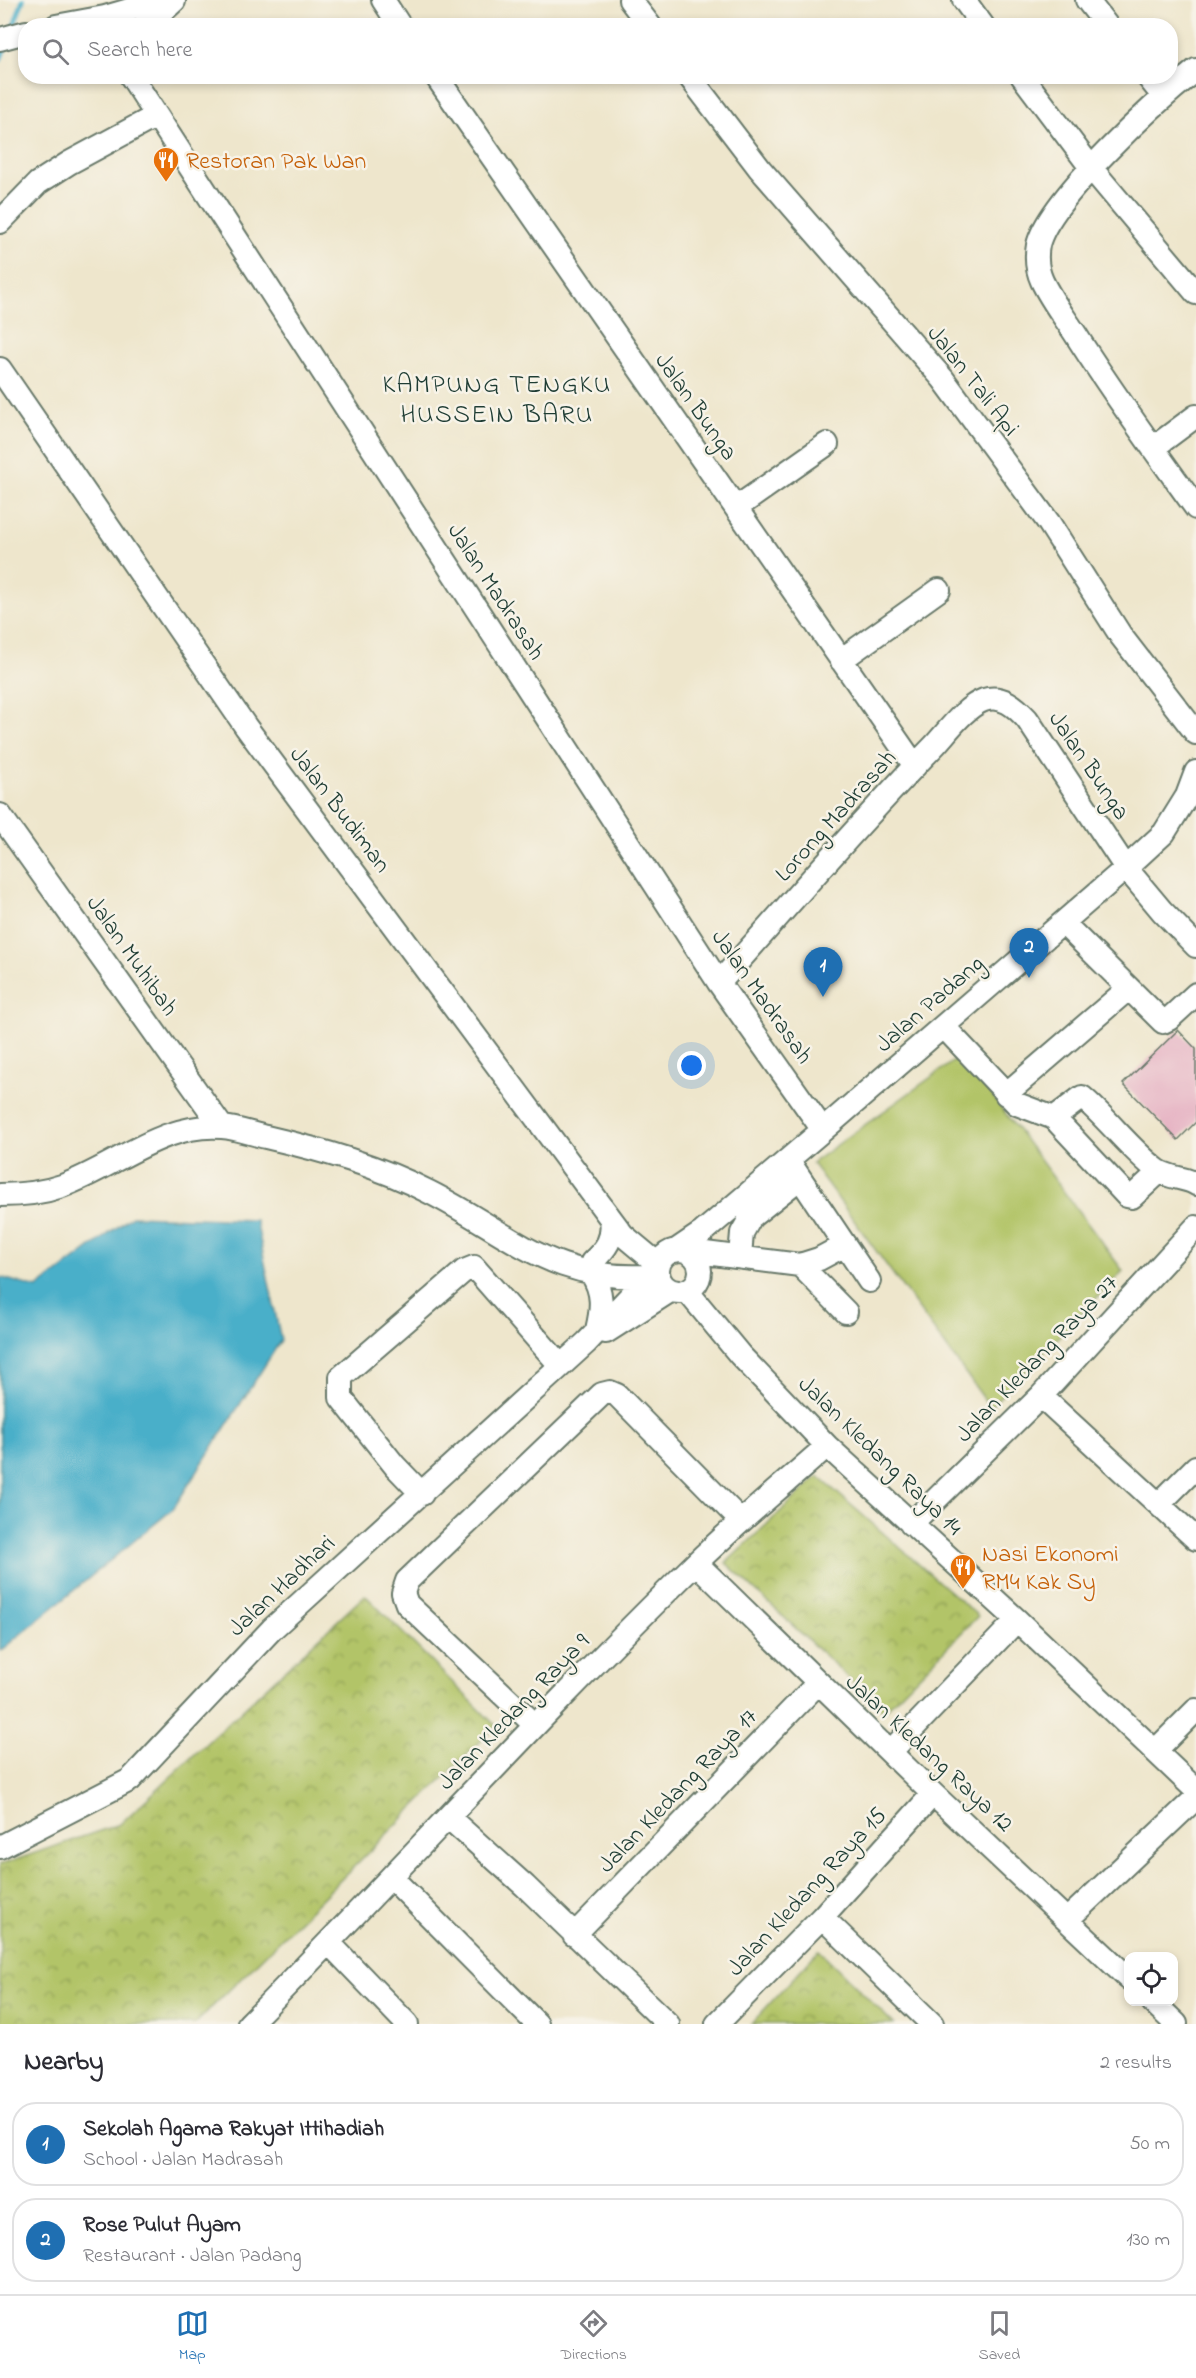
<!DOCTYPE html>
<meta charset="utf-8">
<style>
:root{--surface:#fff;--page:#f2f2f3;--text:#2b2b33;--muted:#7c7c81;--line:#e1e1e2;--accent:#1f6fb2}
body{margin:0;font-family:"Indie Flower",sans-serif;background:var(--page);color:var(--text)}
.controls{position:absolute;right:18px;bottom:18px;display:grid;overflow:hidden;border-radius:12px;box-shadow:0 3px 9px #0003}
.controls button{width:54px;height:54px;display:grid;place-items:center;padding:0;border:0;border-bottom:2px solid var(--line);background:var(--surface);color:var(--text);font:30px sans-serif}
.you{position:absolute;left:692px;top:1066px;width:21px;height:21px;margin:-15px;border:4px solid #fff;border-radius:50%;background:#1a73e8;box-shadow:0 0 0 9px #1a73e833}
.badge{display:grid;place-items:center;width:39px;height:39px;border-radius:50%;background:var(--accent);color:#fff;font-size:20px;font-weight:700}
.pin{position:absolute;translate:-50% -50px;filter:drop-shadow(0 2px 3px #0008)}
.pin::after{content:'';position:absolute;top:32px;width:21px;height:18px;background:inherit;clip-path:polygon(0 0,100% 0,50% 100%)}
.list{margin:0;padding:0;list-style:none}
h2{display:flex;justify-content:space-between;align-items:center;height:78px;margin:0;padding:0 24px;font-size:26px}
h2 small{font-size:20px;font-weight:400;color:var(--muted)}
.list li{display:grid;grid-template-columns:39px 1fr auto;gap:18px;align-items:center;box-sizing:border-box;height:84px;margin:0 12px 12px;padding:0 12px;border:2px solid var(--line);border-radius:24px}
.list b{display:block;font-size:22px;white-space:nowrap}
.list p{margin:0;font-size:20px;white-space:nowrap;color:var(--muted)}
.list em{font-size:20px;font-style:normal;color:var(--muted)}
.icon{flex:none;width:33px;height:33px;fill:none;stroke:currentColor;stroke-width:2;stroke-linecap:round;stroke-linejoin:round}
.map{position:relative;flex:none;width:1196px;height:2024px;overflow:hidden}
.search{position:absolute;background:var(--surface);box-shadow:0 3px 9px #0003;left:18px;right:18px;top:18px;height:66px;display:flex;align-items:center;gap:15px;box-sizing:border-box;padding:0 21px;border-radius:24px;color:var(--muted);font-size:22px}
.sheet{height:270px;background:var(--surface)}
nav{display:flex;justify-content:space-around;align-items:center;box-sizing:border-box;height:84px;border-top:2px solid var(--line);background:var(--surface);font-size:16px;color:var(--muted)}
nav a{display:grid;justify-items:center;gap:3px}
nav .on{color:var(--accent)}
.map>svg:first-child{display:block}
.green{fill:#b2c467;stroke:#68804e;stroke-width:1.5}
.park{fill:url(#park-crowns);stroke:#68804e;stroke-width:1.5}
.water{fill:#4aafc9;stroke:#34767e;stroke-width:1.5}
.lines{fill:none;stroke-linecap:round;stroke-linejoin:round}
.stream{stroke:#4aafc9;stroke-width:5}
.building{fill:#e5afc1}
.minor-casing{stroke:#677869;stroke-width:26}
.minor{stroke:#fff;stroke-width:22}
.labels{text-anchor:middle;stroke-width:5;stroke-linejoin:round;paint-order:stroke}
.food-label{font-size:24px;fill:#c56008;stroke:#f7f3e8;text-anchor:start}
.street-label{font-size:24px;fill:#1f3d34;stroke:#f7f3e8}
.neighbourhood-label{font-size:26px;letter-spacing:1.5px;fill:#1f3d34;stroke:#f7f3e8}
</style>
<div class="map">
<svg width="1196" height="2024" viewBox="0 0 1196 2024">
<defs>
<pattern id="park-crowns" width="20" height="18" patternUnits="userSpaceOnUse" patternTransform="scale(1.5)"><rect width="20" height="18" fill="#b2c467"/><path d="M2 6a3 3 0 1 1 6 0M12 15a3 3 0 1 1 6 0" fill="none" stroke="#90a056"/></pattern>
</defs>
<rect width="100%" height="100%" fill="#f7f3e8"/>
<filter id="ink" filterUnits="userSpaceOnUse"><feTurbulence type="fractalNoise" baseFrequency=".0167" numOctaves="2"/><feDisplacementMap in="SourceGraphic" scale="12" xChannelSelector="R" yChannelSelector="G"/><feConvolveMatrix kernelMatrix="1 2 1 2 8 2 1 2 1" color-interpolation-filters="sRGB"/></filter>
<filter id="wash" filterUnits="userSpaceOnUse"><feTurbulence type="fractalNoise" baseFrequency=".008" numOctaves="4" result="noise"/><feDisplacementMap in="SourceGraphic" scale="24" xChannelSelector="R" yChannelSelector="G"/><feGaussianBlur stdDeviation="1.35" result="paint"/><feColorMatrix in="noise" values="0 0 0 0 0 0 0 0 0 0 0 0 0 0 0 0 0 1.4 0 .05"/><feComposite in="paint" operator="in"/></filter>
<g filter="url(#wash)">
<rect width="100%" height="100%" fill="#eee6cc"/>
<path class="green" d="M962,1055L1123,1271L990,1407L812,1163Z"/>
<path class="park" d="M818,1476L978,1616L884,1711L726,1563Z
M365,1595L496,1726L195,2024H0V1865L120,1824Z
M819,1950L894,2024H751Z"/>
<path class="water" d="M132,1216L256,1220L281,1340L173,1509L0,1651V1277L37,1288Z"/>
<g class="lines">
<path class="stream" d="M13,28L23,0
M0,60L6,45"/>
</g>
<g id="blocks">
<path class="building" d="M1178,1030L1196,1049V1122L1178,1140L1123,1084Z"/>
</g>
</g>
<g filter="url(#ink)">
<use href="#blocks" fill-opacity="0" stroke="#677869" stroke-width="1.5"/>
<g class="lines">
<g class="minor-casing">
<path id="minor" d="M383,0L400,26
M630,0L650,26
M964,0L983,26
M1087,0L1107,26
M56,26L105,17L164,0
M147,26L174,1
M0,39L26,32
M1196,70C1157,101 1049,199 1038,245C1036,256 1037,270 1042,281C1051,300 1065,318 1076,335C1113,394 1155,451 1196,508
M131,76L719,983L823,1130
M436,76L915,766
M689,76L760,169L943,379L1049,523L1121,636L1196,733
M1022,76L1092,169L1196,293
M1147,76L1163,96
M0,222L38,183L69,163L156,116
M0,369L246,727L611,1219L623,1235L659,1265
M1153,448L1196,416
M736,508L827,444
M841,660L939,590
M0,815L222,1127
M1063,923L1163,1022L1169,1019L1196,994
M719,983C790,904 860,822 934,746C948,731 965,707 984,700C1002,694 1016,707 1027,719L1126,868L1162,911L1196,946
M944,1027L1017,1104L1054,1118L1127,1196L1132,1197L1159,1172
M1006,1094L1128,989
M1054,1118L1082,1097C1108,1119 1129,1148 1157,1170C1168,1178 1188,1178 1196,1184
M788,1160L869,1281
M0,1195C21,1195 42,1193 62,1186C115,1167 163,1122 222,1127C237,1128 252,1134 266,1137C322,1150 379,1166 429,1192C514,1235 553,1285 658,1275
M658 1271a21 21 0 1 1 42 0a21 21 0 1 1-42 0Z
M675,1251L703,1232L823,1130L1126,868L1164,833L1187,796L1196,772
M705,1253L800,1265L819,1259L845,1245
M740,1256L742,1233L751,1217L800,1178
M592,1262C606,1249 614,1239 611,1219
M800,1265L846,1312
M591,1273C604,1292 602,1309 597,1330
M687,1291L740,1355L827,1446L1017,1620L1196,1790
M606,1332L670,1291
M1041,1396L1196,1539
M422,1494L395,1466L341,1398V1377L464,1271L474,1267L560,1365
M1159,1504L1196,1467
M911,1524L1041,1396L1196,1227
M696,1563L933,1794L1128,1978
M535,1725L407,1604L403,1593L407,1581L602,1394L610,1392L617,1395L741,1521
M1155,1751L1196,1710
M890,1752L1017,1620
M448,1817L525,1886L668,2024
M0,1847L130,1780L272,1629L587,1342L636,1290L649,1283L660,1280
M391,1877L537,2024
M822,1917L932,2024
M1068,1919L1196,1798
M574,1935L818,1683
M329,1943L407,2024
M1153,2002L1176,2024
M249,2024C399,1872 542,1713 695,1564C737,1523 783,1485 827,1446
M717,2024L822,1917L933,1794"/>
</g>
<use href="#minor" class="minor"/>
</g>
</g>
<defs>
<g id="restaurant-pin" transform="scale(1.35)"><path d="M0 17L-7.5 6A9.5 9.5 0 1 1 7.5 6Z" fill="#e8710a" stroke="#f7f3e8"/><path d="M-5-6h1v4h1v-4h1v4h1v-4h1v5L-1.5 .5V6h-2V.5L-5-1ZM5-6V6H3V1.5H1.5Q1.5-4 5-6Z" fill="#fff"/></g>
</defs>
<g fill-rule="evenodd">
<use href="#restaurant-pin" x="166" y="160"/>
<use href="#restaurant-pin" x="963" y="1567"/>
</g>
<g class="labels">
<g class="food-label">
<text x="186" y="168">Restoran Pak Wan</text>
<text x="982" y="1561">Nasi Ekonomi<tspan x="982" dy="28">RM4 Kak Sy</tspan></text>
</g>
<g class="street-label">
<text transform="translate(974 380) rotate(52)" y="8">Jalan Tali Api</text>
<text transform="translate(697 406) rotate(55)" y="8">Jalan Bunga</text>
<text transform="translate(497 591) rotate(57)" y="8">Jalan Madrasah</text>
<text transform="translate(1090 765) rotate(56)" y="8">Jalan Bunga</text>
<text transform="translate(341 809) rotate(53)" y="8">Jalan Budiman</text>
<text transform="translate(835 815) rotate(-48)" y="8">Lorong Madrasah</text>
<text transform="translate(133 955) rotate(55)" y="8">Jalan Muhibah</text>
<text transform="translate(763 996) rotate(55)" y="8">Jalan Madrasah</text>
<text transform="translate(929 1003) rotate(-41)" y="8">Jalan Padang</text>
<text transform="translate(1036 1358) rotate(-46)" y="8">Jalan Kledang Raya 27</text>
<text transform="translate(881 1455) rotate(44)" y="8">Jalan Kledang Raya 14</text>
<text transform="translate(281 1585) rotate(-43)" y="8">Jalan Hadhari</text>
<text transform="translate(513 1711) rotate(-46)" y="8">Jalan Kledang Raya 9</text>
<text transform="translate(930 1752) rotate(43)" y="8">Jalan Kledang Raya 12</text>
<text transform="translate(677 1790) rotate(-46)" y="8">Jalan Kledang Raya 17</text>
<text transform="translate(806 1891) rotate(-47)" y="8">Jalan Kledang Raya 15</text>
</g>
<g class="neighbourhood-label">
<text x="497" y="392">KAMPUNG TENGKU<tspan x="497" dy="30">HUSSEIN BARU</tspan></text>
</g>
</g>
</svg>
<div class="controls">
<button><svg class="icon" aria-label="locate" viewBox="0 0 24 24"><circle cx="12" cy="12" r="6"/><path d="M12 2v4M12 18v4M2 12h4M18 12h4"/></svg></button>
</div>
<div class="you"></div>
<div class="pin badge" style="left:823px;top:997px">1</div>
<div class="pin badge" style="left:1029px;top:978px">2</div>
<div class="search"><svg class="icon" aria-label="search" viewBox="0 0 24 24"><circle cx="10" cy="10" r="6"/><path d="M15 15l6 6"/></svg>Search here</div>
</div>
<section class="sheet">
<h2>Nearby<small>2 results</small></h2>
<ul class="list">
<li><span class="badge">1</span><div><b>Sekolah Agama Rakyat Ittihadiah</b><p>School · Jalan Madrasah</p></div><em>50 m</em></li>
<li><span class="badge">2</span><div><b>Rose Pulut Ayam</b><p>Restaurant · Jalan Padang</p></div><em>130 m</em></li>
</ul>
</section>
<nav>
<a class="on"><svg class="icon" aria-label="map" viewBox="0 0 24 24"><path d="M3 6l6-2 6 2 6-2v14l-6 2-6-2-6 2zM9 4v14M15 6v14"/></svg>Map</a>
<a><svg class="icon" aria-label="directions" viewBox="0 0 24 24"><path d="M12 3l9 9-9 9-9-9zM9 14v-3h6M13 9l2 2-2 2"/></svg>Directions</a>
<a><svg class="icon" aria-label="saved" viewBox="0 0 24 24"><path d="M7 4h10v16l-5-4-5 4z"/></svg>Saved</a>
</nav>
